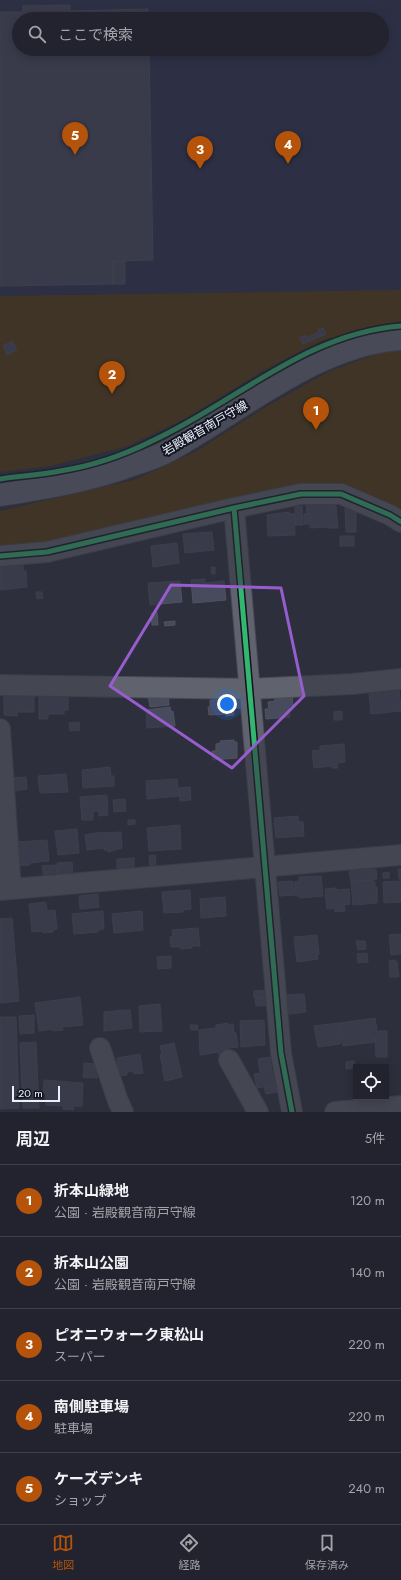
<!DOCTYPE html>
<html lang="ja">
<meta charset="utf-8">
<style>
:root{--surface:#22232e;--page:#2e2f3a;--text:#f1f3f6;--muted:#a2a4aa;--line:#3f404a;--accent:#b45309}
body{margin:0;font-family:Jost,"Noto Sans JP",sans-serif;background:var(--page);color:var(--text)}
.controls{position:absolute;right:12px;bottom:12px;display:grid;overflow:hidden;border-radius:0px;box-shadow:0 2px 10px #0003}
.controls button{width:36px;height:36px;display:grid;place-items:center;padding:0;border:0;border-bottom:1px solid var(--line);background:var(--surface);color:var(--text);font:20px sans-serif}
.scale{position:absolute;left:12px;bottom:10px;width:48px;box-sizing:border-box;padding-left:4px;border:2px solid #ecf0fd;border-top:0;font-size:11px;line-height:14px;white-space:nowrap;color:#ecf0fd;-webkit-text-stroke:3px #121420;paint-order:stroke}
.you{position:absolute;left:227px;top:704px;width:14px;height:14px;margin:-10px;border:3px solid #fff;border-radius:50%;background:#1a73e8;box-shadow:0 0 0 6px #1a73e833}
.badge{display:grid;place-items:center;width:26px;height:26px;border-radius:50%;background:var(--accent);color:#fff;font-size:13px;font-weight:700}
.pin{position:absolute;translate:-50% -33px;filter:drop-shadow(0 1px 2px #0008)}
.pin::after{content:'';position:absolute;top:21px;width:14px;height:12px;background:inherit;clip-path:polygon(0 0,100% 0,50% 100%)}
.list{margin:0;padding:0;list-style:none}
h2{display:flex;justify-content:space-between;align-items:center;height:52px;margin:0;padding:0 16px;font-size:17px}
h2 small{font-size:13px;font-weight:400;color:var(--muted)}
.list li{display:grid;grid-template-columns:26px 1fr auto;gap:12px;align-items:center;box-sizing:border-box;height:72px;padding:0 16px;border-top:1px solid var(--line)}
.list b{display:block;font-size:15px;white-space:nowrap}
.list p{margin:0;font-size:13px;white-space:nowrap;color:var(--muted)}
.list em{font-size:13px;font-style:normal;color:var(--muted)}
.icon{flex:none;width:22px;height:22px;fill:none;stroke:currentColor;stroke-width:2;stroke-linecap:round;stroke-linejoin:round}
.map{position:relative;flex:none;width:401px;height:1112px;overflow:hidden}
.search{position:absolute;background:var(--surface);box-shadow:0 2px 10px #0003;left:12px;right:12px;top:12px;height:44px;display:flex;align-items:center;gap:10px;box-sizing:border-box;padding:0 14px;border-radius:22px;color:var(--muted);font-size:15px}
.sheet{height:412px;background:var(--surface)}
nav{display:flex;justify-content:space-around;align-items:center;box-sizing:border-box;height:56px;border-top:1px solid var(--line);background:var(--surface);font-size:11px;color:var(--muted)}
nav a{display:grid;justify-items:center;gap:2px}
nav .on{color:var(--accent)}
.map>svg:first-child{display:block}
.built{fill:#2d3250;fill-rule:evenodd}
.green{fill:#573b0c}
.building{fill:#484a5d;stroke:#50525f}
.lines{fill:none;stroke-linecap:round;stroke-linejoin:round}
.minor-casing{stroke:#4a4c57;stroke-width:22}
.major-casing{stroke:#4a4c57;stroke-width:24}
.minor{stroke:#60626d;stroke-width:20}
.major{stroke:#686a78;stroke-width:22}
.cycleway-casing{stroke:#121420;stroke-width:8}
.cycleway{stroke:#33b770;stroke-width:5}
.marked{fill:none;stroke:#975dce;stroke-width:3;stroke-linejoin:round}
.labels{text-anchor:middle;stroke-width:4;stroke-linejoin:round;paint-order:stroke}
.street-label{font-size:12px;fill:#ecf0fd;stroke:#121420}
</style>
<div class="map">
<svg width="401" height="1112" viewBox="0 0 401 1112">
<rect width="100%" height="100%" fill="#2d2f3d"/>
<path class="built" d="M0,0H401V290L0,295ZM19,19H382V49H19Z"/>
<path class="green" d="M401,290V321L326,339L304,349L264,370L186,418L128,446L50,466L0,472V296Z
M401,349V513L333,484L95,536L0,549V511L134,480L195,452L266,407L328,372L374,355Z"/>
<path class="building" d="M70,5V11L148,9V19H19V49H149L153,260L113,261V284L0,286V12H23V6Z
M113,261H125V284H113Z
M323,328L326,334L303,344L300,338L306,335L307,338L319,332L318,330Z
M12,341L17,350L7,355L3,346Z
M334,503V506H336L338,528H329V527L310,528V514H307L306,504Z
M302,506L303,525H295V507Z
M345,508H356V532H346Z
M289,512V514H294L295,535L268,536L267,515Z
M304,514H309V524H304Z
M212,532L214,550L185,553L183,534Z
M340,536H354V546H340Z
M177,543L179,563L153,567L151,546Z
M23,564V571H26L27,587L0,590V566Z
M211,567H215V574H212Z
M205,579V583L224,581L226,600L193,603L191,580Z
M180,581L182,602L150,605L148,583Z
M36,592H42L43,598L37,599Z
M157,612L158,625H152L151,613Z
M175,621V625L165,626L164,622Z
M399,689L401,711L371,714L369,692Z
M4,691L34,692V712H17V716L4,715Z
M168,692L169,705L150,707L148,695Z
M68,693V710H64V714H48V719H39V695Z
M292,694L293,706H289L290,717L266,719L265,709H269L268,702L275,701L274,696Z
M218,695L241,697V708H233L234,715L226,716V714L209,715L208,707H210V700H219Z
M170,707L171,712L173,711L175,726L147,728L146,710Z
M342,711V720H334V712Z
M79,722L80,730L70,731L69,723Z
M234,740V742H237V758L213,760L212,751H216V744L221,743L220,741Z
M344,744L345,762L337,763L338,768H332L331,766L314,768L312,751L320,750V746Z
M110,767L111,776H114V786L83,788L82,770Z
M66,774L68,792L40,793L38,776Z
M26,777L27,789L12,791L11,778Z
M177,779L179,796L147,799L146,781Z
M190,787L191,800L180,801L179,788Z
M107,795L108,815L99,816V811H93V820H82L80,797Z
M125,799L126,811L114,812L113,800Z
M298,816L299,822H303L304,836L276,838L274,818Z
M128,820H135V824L128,825Z
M180,825L181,849L149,851L147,828Z
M77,829L79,853L58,855L55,831Z
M102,832V833L121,832L122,848L108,852V850H104V848L87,850L85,835Z
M47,840L49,861L29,863L30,865L17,866L15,842Z
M155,855L156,867L150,868L149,856Z
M134,858V869L117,871V859Z
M72,862L73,876L58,877L57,863Z
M56,865L58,877L44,878L42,866Z
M376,869L377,879L351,882L349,871Z
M398,869H401V879H399Z
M389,872V878H383V873Z
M321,876L323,896L300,898V896H295L294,882L299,881V877Z
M373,880V882H375V887H377V903L353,905L351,882Z
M292,881L294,895L280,896L278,882Z
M401,881V902L384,903L383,882Z
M336,888L337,890L349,889L350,904L344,905L345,911L335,912V908L327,909L325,889Z
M190,890L191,909L183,910V912L164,913L162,892Z
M98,894L99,907L80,909L79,896Z
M225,897L226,916L201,918L200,899Z
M44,902L46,903L47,911L55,910L57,929L53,930V932L43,933L42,931L32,932L29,904Z
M103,911L104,929L98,930V932L74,934L72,914Z
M142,911L143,930L114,933L112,914Z
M12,918L19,1001L0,1003V919Z
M198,928L200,946H192V948L181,949L180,947H171L170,937L173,936L172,930Z
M401,934V954L391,955L389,935Z
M317,935L319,954L317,955L318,959L297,962L294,937Z
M356,941H365L366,949L358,950Z
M367,953L368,962L358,963L357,954Z
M171,956V968L158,969L157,957Z
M395,960V962H397L399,977H390L389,961Z
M268,990V996L254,998V991Z
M304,994L306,1012L289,1014L287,995Z
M80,997L83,1025L62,1027L63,1030L53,1031V1029L39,1031L35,1003Z
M268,997L269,1005L256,1006L255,998Z
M160,1004L162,1031L140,1032L139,1006Z
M125,1010V1011L130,1010L132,1028L104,1031V1012Z
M34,1015V1033L20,1034L19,1016Z
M0,1017H16L19,1108L0,1109Z
M375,1018L377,1030H373L375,1042L343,1046L340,1023Z
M264,1020L265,1045L241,1047L240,1021Z
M228,1023V1025L233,1024L234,1033H236L238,1047L228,1048L229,1054L219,1055V1052L200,1055L199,1030L216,1028V1025Z
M339,1023L341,1042L340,1044L318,1047L314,1026Z
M190,1025H197L198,1030H191Z
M375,1031H387V1057H376Z
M36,1042L39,1108H23L20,1043Z
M174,1043L182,1077L165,1081L162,1068H163L160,1055H162L160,1046Z
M140,1054L143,1073L134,1074L133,1071L127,1072V1075L119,1076L117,1058Z
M270,1057L272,1069L260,1072L258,1059Z
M354,1061L355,1068L346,1069V1062Z
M84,1063L98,1064L97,1078L83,1077Z
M275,1070L278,1084L257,1088L254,1074Z
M44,1080L83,1083L82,1106H74L73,1110L63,1109V1106L46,1105V1093H43Z
M276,1085L277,1092L266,1094L264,1088Z"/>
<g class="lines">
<g class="minor-casing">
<path id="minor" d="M234,508L281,1053L292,1112
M0,556L47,552L234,508L301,494H341L390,515L401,522
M0,685L250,689L352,684L401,679
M0,729L11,889
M0,890L401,855
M100,1048L118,1101L123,1112
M229,1060L258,1112
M335,1112L401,1106"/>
</g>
<g class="major-casing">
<path id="major" d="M0,495C45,488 89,481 132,465C145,461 160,456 172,449C242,410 318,344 401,339"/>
</g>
<use href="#minor" class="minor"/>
<use href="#major" class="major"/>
<g class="cycleway-casing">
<path id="cycleway" d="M0,479C20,476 40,475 60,471C92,466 124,455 152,441C235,403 306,333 401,326
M234,508L281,1053L292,1112
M0,556L47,552L234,508L301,494H341L390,515L401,522"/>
</g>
<use href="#cycleway" class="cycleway"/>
</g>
<path d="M0 0H401V1112H0ZM171,585L281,588L304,696L232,768L110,686Z" fill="#2d2f3d" fill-opacity=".55" fill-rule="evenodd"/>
<path class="marked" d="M171,585L281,588L304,696L232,768L110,686Z"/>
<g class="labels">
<g class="street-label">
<text transform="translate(205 428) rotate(-30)" y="4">岩殿観音南戸守線</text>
</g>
</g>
</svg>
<div class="controls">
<button><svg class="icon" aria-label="locate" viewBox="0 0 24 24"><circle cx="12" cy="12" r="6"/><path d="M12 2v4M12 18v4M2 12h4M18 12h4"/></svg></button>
</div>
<div class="scale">20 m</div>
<div class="you"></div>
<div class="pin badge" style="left:316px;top:430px">1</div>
<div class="pin badge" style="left:112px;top:394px">2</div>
<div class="pin badge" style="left:200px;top:169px">3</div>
<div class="pin badge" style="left:288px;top:164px">4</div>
<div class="pin badge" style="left:75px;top:155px">5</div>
<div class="search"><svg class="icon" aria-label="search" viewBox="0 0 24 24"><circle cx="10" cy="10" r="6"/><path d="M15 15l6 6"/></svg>ここで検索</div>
</div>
<section class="sheet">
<h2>周辺<small>5件</small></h2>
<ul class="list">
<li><span class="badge">1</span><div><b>折本山緑地</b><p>公園 · 岩殿観音南戸守線</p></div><em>120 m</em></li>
<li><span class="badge">2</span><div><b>折本山公園</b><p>公園 · 岩殿観音南戸守線</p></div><em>140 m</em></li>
<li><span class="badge">3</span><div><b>ピオニウォーク東松山</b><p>スーパー</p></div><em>220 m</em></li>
<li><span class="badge">4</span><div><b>南側駐車場</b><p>駐車場</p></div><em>220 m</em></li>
<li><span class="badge">5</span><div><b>ケーズデンキ</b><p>ショップ</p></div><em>240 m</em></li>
</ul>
</section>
<nav>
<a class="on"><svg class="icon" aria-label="map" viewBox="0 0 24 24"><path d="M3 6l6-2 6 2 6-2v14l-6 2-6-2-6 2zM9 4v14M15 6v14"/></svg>地図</a>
<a><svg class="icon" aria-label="directions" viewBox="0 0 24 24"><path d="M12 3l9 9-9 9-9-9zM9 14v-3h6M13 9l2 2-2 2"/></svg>経路</a>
<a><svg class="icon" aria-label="saved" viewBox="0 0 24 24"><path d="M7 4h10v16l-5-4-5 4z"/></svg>保存済み</a>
</nav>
